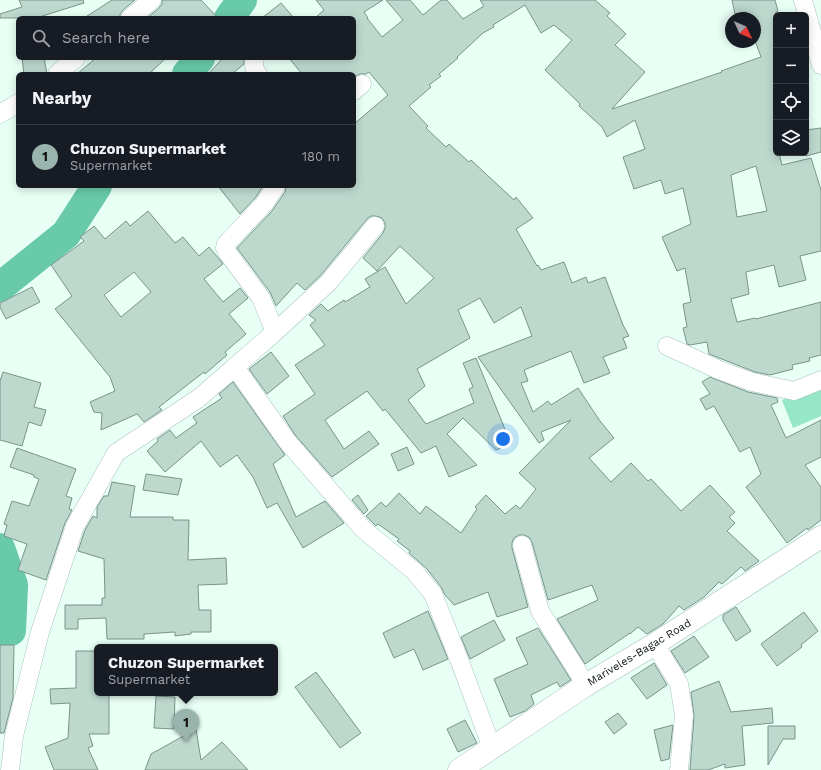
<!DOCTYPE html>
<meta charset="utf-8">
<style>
:root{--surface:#171b24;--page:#242831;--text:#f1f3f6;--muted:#9ea1a6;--line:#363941;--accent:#98b4ad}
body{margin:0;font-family:"Work Sans",sans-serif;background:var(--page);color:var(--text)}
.controls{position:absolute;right:12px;top:12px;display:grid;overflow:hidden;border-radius:6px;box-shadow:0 2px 10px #0003}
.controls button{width:36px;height:36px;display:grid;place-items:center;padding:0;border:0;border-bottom:1px solid var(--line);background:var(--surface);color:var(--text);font:20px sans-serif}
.compass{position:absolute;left:725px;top:12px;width:36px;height:36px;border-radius:50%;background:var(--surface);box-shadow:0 2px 10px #0003;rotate:134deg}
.you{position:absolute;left:503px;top:439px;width:14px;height:14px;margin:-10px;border:3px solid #fff;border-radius:50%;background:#1a73e8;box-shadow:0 0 0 6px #1a73e833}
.badge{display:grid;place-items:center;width:26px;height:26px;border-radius:50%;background:var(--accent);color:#111;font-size:13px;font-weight:700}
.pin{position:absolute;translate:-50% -33px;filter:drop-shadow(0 1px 2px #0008)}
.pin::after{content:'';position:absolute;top:21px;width:14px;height:12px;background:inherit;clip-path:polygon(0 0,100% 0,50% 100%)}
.popup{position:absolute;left:94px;top:644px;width:184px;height:52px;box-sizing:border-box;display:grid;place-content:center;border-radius:6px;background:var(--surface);filter:drop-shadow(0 1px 3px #0005);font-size:13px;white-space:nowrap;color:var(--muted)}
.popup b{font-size:15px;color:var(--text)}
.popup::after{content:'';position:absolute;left:50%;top:100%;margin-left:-8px;border:8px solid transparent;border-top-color:var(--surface)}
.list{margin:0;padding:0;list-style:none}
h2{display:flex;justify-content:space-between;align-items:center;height:52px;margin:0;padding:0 16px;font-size:17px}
h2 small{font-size:13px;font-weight:400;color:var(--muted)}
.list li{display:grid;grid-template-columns:26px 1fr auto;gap:12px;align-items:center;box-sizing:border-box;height:64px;padding:0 16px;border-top:1px solid var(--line)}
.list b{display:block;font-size:15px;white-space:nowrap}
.list p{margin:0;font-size:13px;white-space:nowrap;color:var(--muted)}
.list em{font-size:13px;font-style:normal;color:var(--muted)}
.icon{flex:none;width:22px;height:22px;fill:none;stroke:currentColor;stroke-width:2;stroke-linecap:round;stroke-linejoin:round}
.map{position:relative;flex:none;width:821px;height:770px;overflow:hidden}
.search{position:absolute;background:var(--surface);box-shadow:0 2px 10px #0003;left:16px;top:16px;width:340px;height:44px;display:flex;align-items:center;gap:10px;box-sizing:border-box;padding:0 14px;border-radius:6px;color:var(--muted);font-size:15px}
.panel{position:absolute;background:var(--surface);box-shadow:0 2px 10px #0003;left:16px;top:72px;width:340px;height:116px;border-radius:6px}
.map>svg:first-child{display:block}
.green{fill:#96e6c8}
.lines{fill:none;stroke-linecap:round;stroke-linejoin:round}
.river{stroke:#68caa9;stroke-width:30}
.building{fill:#bdd9ce;stroke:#799489;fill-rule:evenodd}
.street-casing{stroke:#a8c3b8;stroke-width:19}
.primary-casing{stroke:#a8c3b8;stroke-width:23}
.street{stroke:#fff;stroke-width:18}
.primary{stroke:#fff;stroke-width:22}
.labels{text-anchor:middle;stroke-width:3;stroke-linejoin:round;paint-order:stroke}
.street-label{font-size:11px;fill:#0b1512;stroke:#fff}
</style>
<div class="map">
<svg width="821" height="770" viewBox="0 0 821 770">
<rect width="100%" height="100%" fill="#e8fff5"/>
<path class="green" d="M821,384V416L793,428L782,400Z"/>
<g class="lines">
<path class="river" d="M229,18L242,0
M187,74L200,58
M0,287L66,234L97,186
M0,548L13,585L11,631L0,634"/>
</g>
<path class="building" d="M19,0H83L84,3L36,18H0V14L22,7Z
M112,0H135L123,10L120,14V18H84Z
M162,0H201L218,18H147L159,8L162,4Z
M316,0H383L364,12L368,18H367L382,37L403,20L386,0H410L423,15L441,0H447L463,19L484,6L480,0H595L610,13L607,16L626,34L615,45L645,72L612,109L722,72L721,71L761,57L755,41V18H747L746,12L735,14L732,0H775L778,11L776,12V153H779L782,165L811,158L821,190V251L800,256L806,280L779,287L774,265L746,272L749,294L731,299L737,322L755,318L756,319L821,302V355L809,358L810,361L792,365L793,369L770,375L755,372L709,354L707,342L690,345L687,344L683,328L687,327L683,304L691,302L685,268L677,271L662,237L691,224L683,188L665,194L661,180L634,189L623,157L645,149L635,120L607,137L602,127L579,106L580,104L545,70L572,40L554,25L541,33L525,5L493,25L494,27L483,33L457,57L458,58L439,74L441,76L429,85L431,87L409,106L428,126L426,128L446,147L449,144L469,162L471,160L514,200L516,197L533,218L516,229L537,266L538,265L541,270L564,262L572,283L586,277L588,283L605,277L623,325L629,336L623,338L627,348L603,357L610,373L584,383L571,351L524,370L528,381L521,383L533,412L548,401L551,405L578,388L600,421L614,438L589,458L611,482L631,463L648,481L651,479L681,511L710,485L735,512L729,517L735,523L727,531L759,561L745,571L741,567L722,584L719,582L704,597L684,610L679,606L663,624L647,634L638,627L630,634V633L585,664L557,619L598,600L592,585L548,600L532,542L529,537L524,535H519L514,538L512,543V548L528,607L497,617L488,592L454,605L445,595L441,587L427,569L409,553L410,551L397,541L399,539L378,524L376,526L366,516L381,502L386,507L399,493L420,514L426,506L461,533L477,509L475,507L486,495L505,514L516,505L520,509L536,489L519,473L571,420L541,432L544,440L539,443L478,357L532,336L521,307L494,323L480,298L458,310L470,338L417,369L425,386L408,400L426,424L474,403L469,389L473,387L463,363L476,358L511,444L496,450L463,418L447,434L477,465L449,477L436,446L421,453L385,409L383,411L367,391L325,420L344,449L369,431L379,444L332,477L295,435L283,416L315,394L295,365L325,345L310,325L316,320L309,315L321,304L328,311L344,300L345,302L370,287L365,279L385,267L406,304L434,278L400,246L377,271L363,258L383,233L385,228V223L382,218L376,216H371L367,219L321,275L305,290L297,283L276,306L270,292L237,248L272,211L285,192L286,186H354V124L388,95L369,72L366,74H360L354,77V74H302L289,58H354V18H315L324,10ZM756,166L767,211L737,217L731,175Z
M281,3L294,18H262Z
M22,58H44L47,74H24Z
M96,58H166L149,74H77Z
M223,58H244V64L232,74H208Z
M821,128V152L806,156V130Z
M218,186H263L256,197L240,214Z
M148,211L175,243L183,237L199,256L209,247L220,260L223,264L204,279L223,302L240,288L248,298L229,314L246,334L225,352L227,355L205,374L204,372L159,407L162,410L144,422L137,414L101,430L102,413L94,412L90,402L115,391L110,377L55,309L72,296L51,265L84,241L80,237L94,226L105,239L126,221L130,226ZM134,272L151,292L121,317L104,295Z
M32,287L40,302L6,319L0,307V303Z
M271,352L289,376L267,394L249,369Z
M3,372L41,383L34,407L46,410L41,426L29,422L22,446L0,440V381Z
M710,377L748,392L777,398L778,402L771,405L786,438L821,420V457L805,465L821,487V520L808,530L807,528L787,543L746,487L761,474L750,447L740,452L714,406L706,410L700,399L710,394L702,382Z
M233,382L285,455L273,464L296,517L325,501L344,523L303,548L277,503L267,508L253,477L237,455L220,467L201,441L165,472L147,451L158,441L157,439L170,430L176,438L197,423L193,417L222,398L219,394Z
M407,447L414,464L398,471L391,454Z
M17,448L76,469L66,496L72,498L69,509L72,510L65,523L46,580L18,570L27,544L4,536L7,525L4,524L12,501L29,506L39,479L34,477V475L10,467Z
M146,474L182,479L178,495L143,490Z
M112,482L135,486L130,517H173V520H189L188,560L226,558L227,584L198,585L199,610H211V632H191V634L175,636V632L144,634V639H107L106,618L78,619V629H65V605H102V598H105L104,559L78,551L85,530L93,516L97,518V507L104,496H108Z
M358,495L368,510L364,514L352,500Z
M736,607L751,631L736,641L723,620V615Z
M428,611L448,659L423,670L414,649L394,658L383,633Z
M804,612L818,631L801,645L802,647L777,666L761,644Z
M494,620L505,640L470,659L461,637Z
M538,628L571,680L560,687L557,682L531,695L534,704L525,711L510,717L494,679L528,664L516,638Z
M694,636L709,657L685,673L671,651Z
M0,645H14L13,698L4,733H0Z
M76,651H97V693H109V734H89L93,746L88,748L98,770H54L45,747L68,738L70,703L51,704L50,689L76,688Z
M654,663L667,685L647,699L631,678Z
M316,672L361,733L340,748L295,687Z
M719,681L731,712L772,708L773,723L742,726L745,765L725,768V764L708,770H690L694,716L691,692Z
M156,696L175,697L174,729L154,728Z
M618,713L627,724L614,734L605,722Z
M465,720L477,743L458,752L447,729Z
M673,725L669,759L661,761L654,730Z
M768,726H795V739H783L768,765Z
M196,729L201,760L222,742L248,770H145L151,754Z"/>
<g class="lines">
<g class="street-casing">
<path id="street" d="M803,0L821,65
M130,18L152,0
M255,58C253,63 254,70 258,74
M57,74L76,58
M354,91L362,84
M0,114L18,103
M275,332L261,298L227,252L225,248L226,244L264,204L276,186
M667,346L719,370L752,382L794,391L821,380
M235,367L287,441L363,529L414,571L433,594L460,662L492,748
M522,545L540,611L586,685
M655,644L679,684L684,715L679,770
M10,770L14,736L40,632L75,526L116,453L199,398L275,332L329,282L375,226"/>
</g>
<g class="primary-casing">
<path id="primary" d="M459,770L586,685L655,644L821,537"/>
</g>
<use href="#street" class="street"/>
<use href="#primary" class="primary"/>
</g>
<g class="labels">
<g class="street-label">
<text transform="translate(639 652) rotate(-31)" y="4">Mariveles-Bagac Road</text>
</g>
</g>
</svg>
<div class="controls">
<button>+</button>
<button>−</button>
<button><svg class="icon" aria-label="locate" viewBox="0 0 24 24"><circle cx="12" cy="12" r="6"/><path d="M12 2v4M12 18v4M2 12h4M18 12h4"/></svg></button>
<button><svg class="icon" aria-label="layers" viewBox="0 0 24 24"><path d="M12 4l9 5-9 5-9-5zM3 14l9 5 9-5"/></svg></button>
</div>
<svg class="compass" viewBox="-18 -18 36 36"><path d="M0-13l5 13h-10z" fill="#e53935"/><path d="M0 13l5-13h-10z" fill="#9ea1a6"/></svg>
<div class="you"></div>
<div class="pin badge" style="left:186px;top:742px">1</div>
<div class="popup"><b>Chuzon Supermarket</b>Supermarket</div>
<div class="search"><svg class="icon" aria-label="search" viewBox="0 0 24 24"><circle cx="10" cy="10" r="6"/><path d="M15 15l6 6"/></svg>Search here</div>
<section class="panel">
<h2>Nearby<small></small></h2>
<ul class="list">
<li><span class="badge">1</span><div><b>Chuzon Supermarket</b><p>Supermarket</p></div><em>180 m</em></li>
</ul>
</section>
</div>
